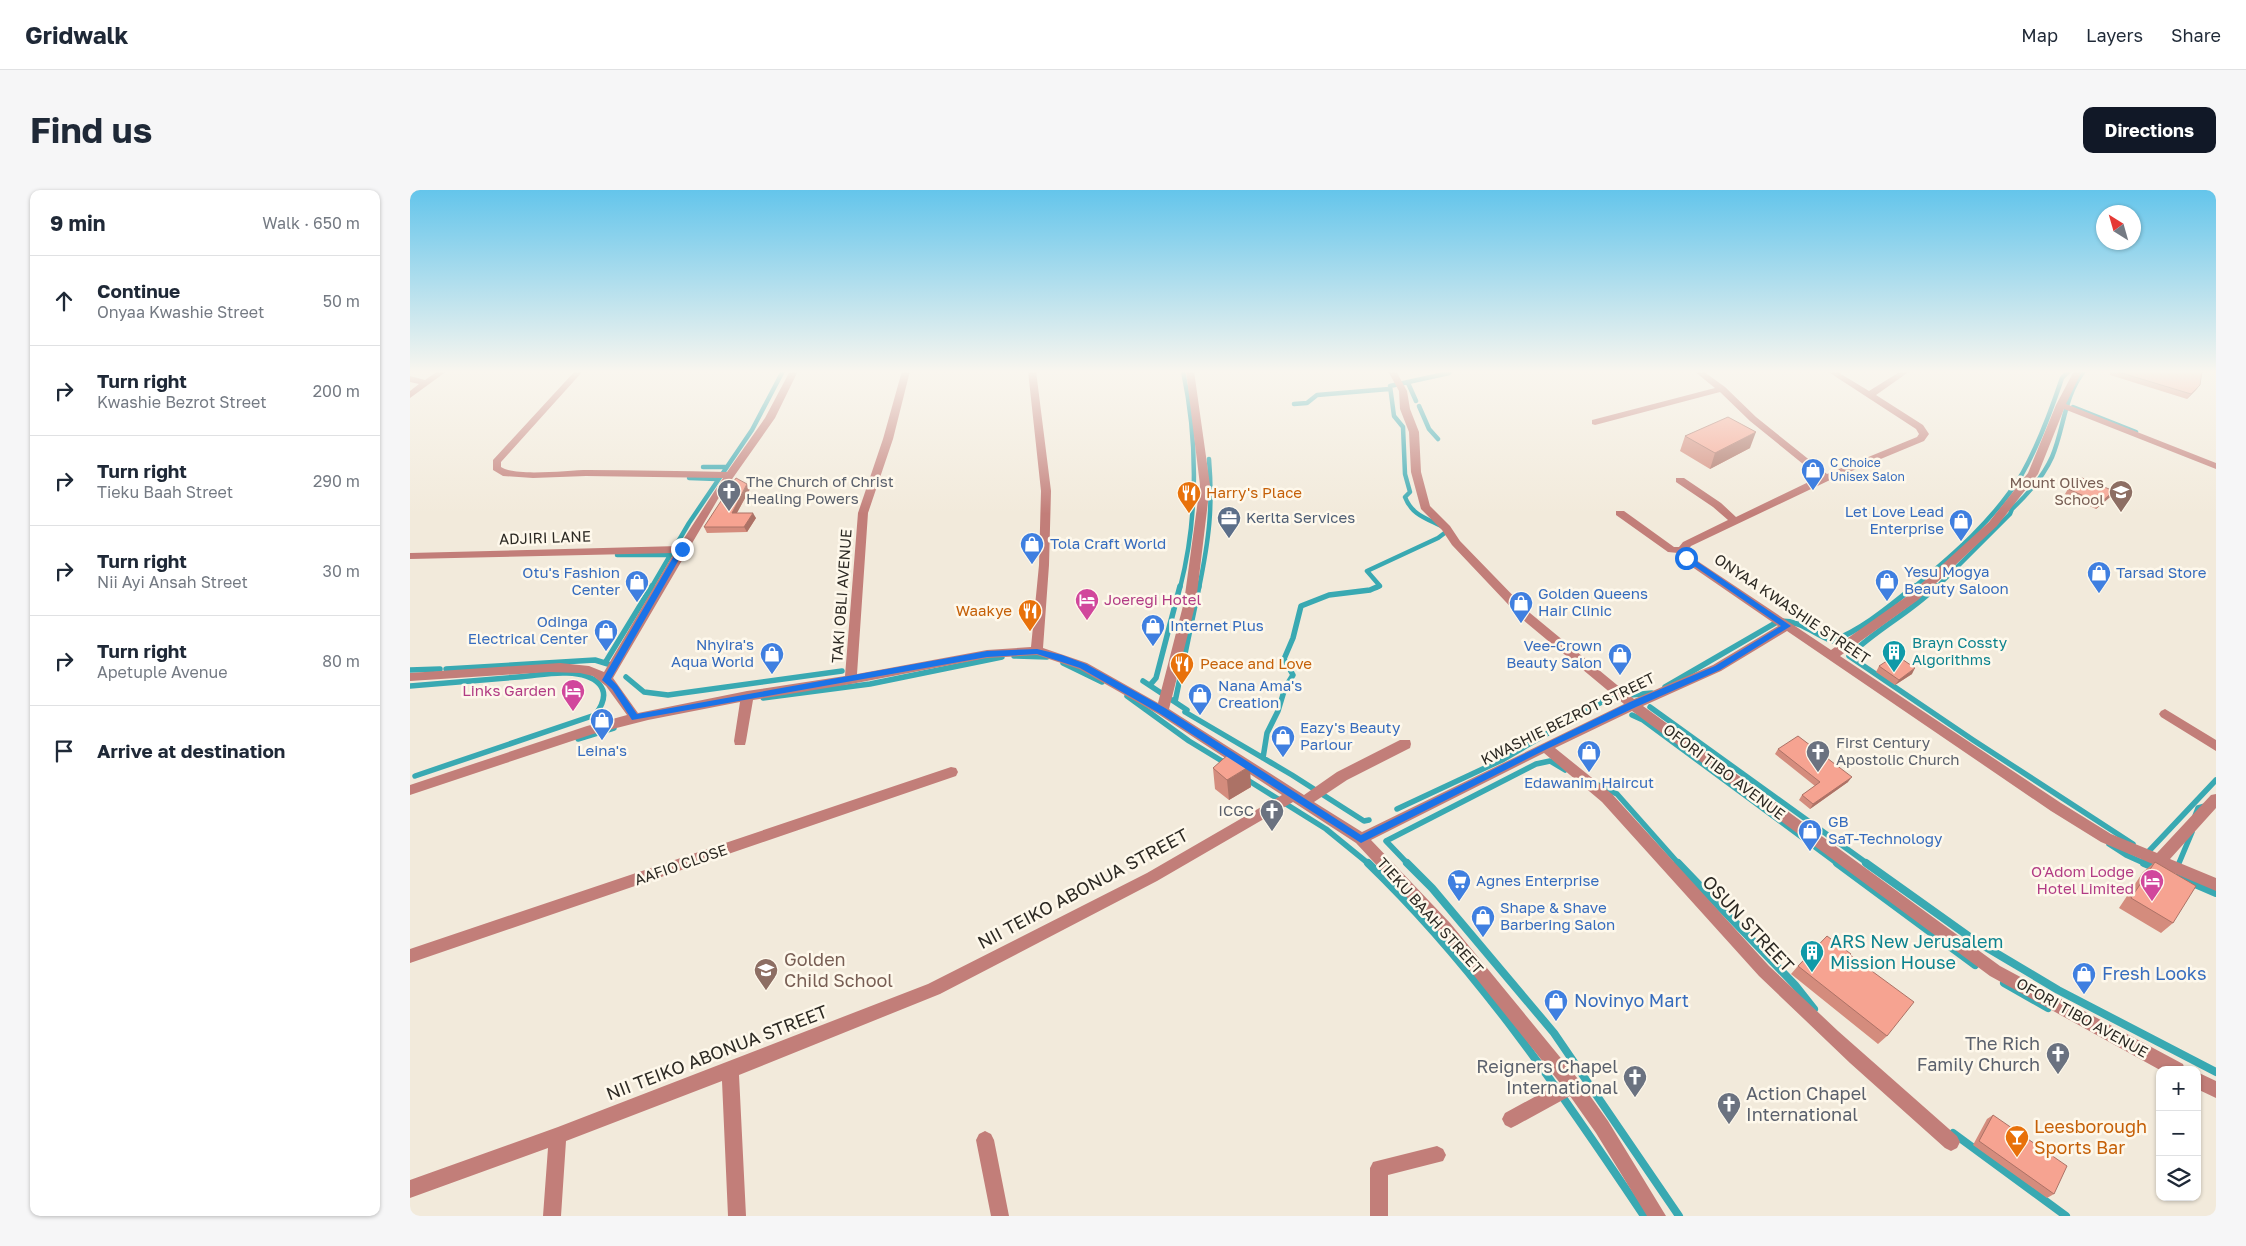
<!DOCTYPE html>
<meta charset="utf-8">
<style>
:root{--surface:#fff;--page:#f6f6f7;--text:#1f2937;--muted:#747a83;--line:#e0e1e3;--accent:#111827}
body{margin:0;font-family:"Golos Text",sans-serif;background:var(--page);color:var(--text)}
.controls{position:absolute;right:15px;bottom:15px;display:grid;overflow:hidden;border-radius:10px;box-shadow:0 1px 4px #0004}
.controls button{width:45px;height:45px;display:grid;place-items:center;padding:0;border:0;border-bottom:1px solid var(--line);background:var(--surface);color:var(--text);font:25px sans-serif}
.compass{position:absolute;left:1686px;top:15px;width:45px;height:45px;border-radius:50%;background:var(--surface);box-shadow:0 1px 4px #0004;rotate:323deg}
.stop{position:absolute;width:15px;height:15px;margin:-11px;border:4px solid #1a73e8;border-radius:50%;background:#fff}
.stop.end{background:#1a73e8;border-color:#fff;box-shadow:0 1px 5px #0008}
.list{margin:0;padding:0;list-style:none}
h2{display:flex;justify-content:space-between;align-items:center;height:65px;margin:0;padding:0 20px;font-size:21px}
h2 small{font-size:16px;font-weight:400;color:var(--muted)}
.list li{display:grid;grid-template-columns:32px 1fr auto;gap:15px;align-items:center;box-sizing:border-box;height:90px;padding:0 20px;border-top:1px solid var(--line)}
.list b{display:block;font-size:19px;white-space:nowrap}
.list p{margin:0;font-size:16px;white-space:nowrap;color:var(--muted)}
.list em{font-size:16px;font-style:normal;color:var(--muted)}
.icon{flex:none;width:28px;height:28px;fill:none;stroke:currentColor;stroke-width:2;stroke-linecap:round;stroke-linejoin:round}
.map{position:relative;flex:none;width:1806px;height:1026px;overflow:hidden;border-radius:10px}
header{display:flex;align-items:center;gap:30px;box-sizing:border-box;height:70px;padding:0 25px;background:var(--surface);border-bottom:1px solid var(--line)}
header strong{font-size:24px}
nav{display:flex;gap:28px;margin-inline-start:auto;font-size:18px}
.intro{display:flex;align-items:center;justify-content:space-between;box-sizing:border-box;height:120px;padding:0 30px}
h1{margin:0;font-size:35px}
.button{padding:12px 22px;border-radius:10px;background:var(--accent);color:#fff;font-size:18px;font-weight:700}
main{display:flex;gap:30px;padding:0 30px}
aside{flex:1;background:var(--surface);border-radius:10px;box-shadow:0 1px 4px #0004}
.map>svg:first-child{display:block}
.lines{fill:none;stroke-linecap:round;stroke-linejoin:round}
.stream-far2{stroke:#39a9b2;stroke-width:4.5}
.stream-far1{stroke:#39a9b2;stroke-width:5.5}
.stream{stroke:#39a9b2;stroke-width:8}
.minor{fill:#c27e79;fill-rule:evenodd}
.wall{fill:#d48c7d}
.shaded-wall{fill:#ac7266}
.building{fill:#f6a391;stroke:#ac7266}
.route{fill:#1a73e8}
.labels{text-anchor:middle;stroke-width:5;stroke-linejoin:round;paint-order:stroke}
.far-shop-label{font-size:12px;fill:#366cbe;stroke:#fef8eb;text-anchor:start}
.worship-label{font-size:15px;fill:#5b616d;stroke:#fef8eb;text-anchor:start}
.education-label{font-size:15px;fill:#785e54;stroke:#fef8eb;text-anchor:end}
.food-label{font-size:15px;fill:#c56008;stroke:#fef8eb;text-anchor:start}
.shop-label{font-size:15px;fill:#366cbe;stroke:#fef8eb;text-anchor:start}
.service-label{font-size:15px;fill:#4e5e75;stroke:#fef8eb;text-anchor:start}
.street-label{font-size:15px;fill:#2d2a24;stroke:#fef8eb}
.hotel-label{font-size:15px;fill:#b23c85;stroke:#fef8eb;text-anchor:end}
.culture-label{font-size:15px;fill:#0d838f;stroke:#fef8eb;text-anchor:start}
.near-street-label{font-size:18px;fill:#2d2a24;stroke:#fef8eb}
.near-culture-label{font-size:18px;fill:#0d838f;stroke:#fef8eb;text-anchor:start}
.near-education-label{font-size:18px;fill:#785e54;stroke:#fef8eb;text-anchor:start}
.near-shop-label{font-size:18px;fill:#366cbe;stroke:#fef8eb;text-anchor:start}
.near-worship-label{font-size:18px;fill:#5b616d;stroke:#fef8eb;text-anchor:end}
.near-food-label{font-size:18px;fill:#c56008;stroke:#fef8eb;text-anchor:start}
</style>
<header>
<strong>Gridwalk</strong>
<nav><a>Map</a><a>Layers</a><a>Share</a></nav>
</header>
<div class="intro"><h1>Find us</h1><a class="button">Directions</a></div>
<main>
<aside>
<h2>9 min<small>Walk · 650 m</small></h2>
<ul class="list">
<li><svg class="icon" aria-label="ahead" viewBox="0 0 24 24"><path d="M12 20V5M6 11l6-6 6 6"/></svg><div><b>Continue</b><p>Onyaa Kwashie Street</p></div><em>50 m</em></li>
<li><svg class="icon" aria-label="right" viewBox="0 0 24 24"><path d="M7 20v-9h11M14 6l5 5-5 5"/></svg><div><b>Turn right</b><p>Kwashie Bezrot Street</p></div><em>200 m</em></li>
<li><svg class="icon" aria-label="right" viewBox="0 0 24 24"><path d="M7 20v-9h11M14 6l5 5-5 5"/></svg><div><b>Turn right</b><p>Tieku Baah Street</p></div><em>290 m</em></li>
<li><svg class="icon" aria-label="right" viewBox="0 0 24 24"><path d="M7 20v-9h11M14 6l5 5-5 5"/></svg><div><b>Turn right</b><p>Nii Ayi Ansah Street</p></div><em>30 m</em></li>
<li><svg class="icon" aria-label="right" viewBox="0 0 24 24"><path d="M7 20v-9h11M14 6l5 5-5 5"/></svg><div><b>Turn right</b><p>Apetuple Avenue</p></div><em>80 m</em></li>
<li><svg class="icon" aria-label="arrive" viewBox="0 0 24 24"><path d="M6 21V4h12l-3 4 3 4H6"/></svg><div><b>Arrive at destination</b></div></li>
</ul>
</aside>
<div class="map">
<svg width="1806" height="1026" viewBox="0 0 1806 1026">
<rect width="100%" height="100%" fill="#f2eadb"/>
<g class="lines">
<path class="stream-far2" d="M998,193L1006,211
M884,214L897,213L907,205L979,199
M1009,216L1019,239L1028,249
M1663,217L1726,242
M293,277H316
M279,288L307,289
M207,365H259
M241,398L279,333L342,240L373,181
M770,398C788,328 788,251 773,181
M789,398C799,349 803,318 799,269
M966,398L970,396L957,381L1028,348L1036,342L1035,338C1019,329 1002,326 995,307L1000,302L995,284L993,237L984,226L980,196L1039,183L1040,181
M1503,398C1543,365 1585,329 1612,284C1629,254 1641,221 1652,188L1659,181
M1526,398L1600,324L1602,319C1618,304 1633,287 1642,267C1654,239 1654,206 1674,181"/>
<path class="stream-far1" d="M1527,396C1500,423 1466,439 1439,466L1563,550L1723,654
M604,466L637,467
M195,473L242,396
M653,473L692,492
M36,479L185,470L198,474
M0,480L30,479
M216,487L234,502L258,505L432,481
M733,491L777,520L775,522L882,585L954,631L959,630
M740,495L746,488L770,396
M0,496C36,493 72,490 108,487C124,486 141,482 157,483C185,484 206,498 185,525L5,586
M1255,497L1369,431C1390,430 1404,444 1422,451C1452,440 1480,416 1505,396
M717,506L779,551L817,574
M353,508L460,494L592,467
M765,512L789,396
M1240,517L1458,674
M1222,525L1233,530L1428,674
M168,549L204,538
M853,568L857,543L868,521L875,498L883,485L874,469L883,448L891,416L919,405L960,400L969,396
M836,589L916,639L959,674
M1188,595L1207,604L1269,674
M987,619L1092,570L1200,507L1242,503
M1785,626L1788,618L1806,613
M1699,654L1716,665L1736,674
M1739,661L1806,590
M1769,673L1782,642
M998,674L976,651L1126,574L1140,571L1155,580"/>
<path class="stream" d="M958,673C1066,777 1151,902 1234,1026
M997,673L1022,698L1144,843L1269,1026
M1268,673L1385,795L1404,819
M1427,673L1565,775
M1456,673L1564,750L1648,800L1806,882
M1734,673L1746,678
M1769,687L1806,703
M1594,793L1638,818
M1543,943L1656,1026"/>
<path class="minor" d="M28,181H37L0,208V201L9,194L0,192V186L15,190Z
M165,181H173L91,272V277C105,287 159,280 178,280C225,280 271,281 317,282L355,228L380,181H388L365,228L308,309L203,488L228,523L337,501L435,486L448,323L473,249L492,181H500L483,249L458,323L447,484L577,460L621,457L629,375L631,301L618,181H626L641,301L639,375L633,458L677,473L748,513L774,412L790,295L776,181H784L800,295L786,412L759,519L894,605L927,582L990,550H1000L1001,554L1000,558L937,590L904,612L952,642L1214,514L1112,429L1042,355L1032,340L1011,319L1001,282L999,242L990,219L989,201L978,181H986L997,201L1000,219L1009,242L1011,282L1020,316L1040,336L1050,351L1120,423L1224,509L1303,475L1368,436L1272,370L1268,363L1258,362L1206,325V321H1214L1264,357H1269L1273,352L1318,330L1303,317L1266,292V288H1274L1311,313L1326,327L1409,287L1340,231L1310,202L1185,235L1182,234V230L1305,198L1284,181H1293L1315,197L1346,227L1417,284L1507,247L1509,244L1506,239L1417,181H1426L1459,201L1491,181H1500L1466,205L1513,235L1519,244L1514,251L1420,290L1281,356L1278,360L1280,366L1421,460L1500,404L1579,332L1618,283L1646,215L1664,181H1672L1656,214L1806,273V279L1654,219L1628,284L1587,336L1508,410L1430,466L1651,613L1701,644L1747,663L1801,605L1806,604V618L1760,669L1806,688V701L1691,652L1641,621L1377,441L1311,481L1233,516L1590,776L1773,874L1775,880H1750L1580,786L1222,521L1145,558L1202,604L1359,776L1428,841L1547,946L1550,952L1547,958L1541,961L1535,958L1440,873L1349,786L1192,612L1134,563L961,650L1040,733L1168,889L1198,931L1256,1026H1237L1186,943L1160,906L1107,935L1101,938L1095,935L1092,929L1095,923L1150,893L1030,743L946,653L883,612L747,691L530,804L329,885L336,1026H318L312,891L156,951L151,1026H133L138,958L0,1008V990L148,937L518,794L737,683L872,605L748,524L669,479L627,465L577,468L441,494L343,510L336,551L335,555H325L324,551L330,512L238,530L183,544L0,605V595L177,536L217,525L196,496L183,486L170,483L139,482L0,491V483L150,473L179,476L194,482L264,363L0,369V363L269,356L313,288L176,286L123,288L93,286L83,280V270Z
M1755,519L1806,550V561L1751,527L1749,524L1751,521Z
M541,577L546,578L548,582L546,586L0,773V759Z
M1787,882L1806,891V908L1787,899Z
M575,941L581,944L584,950L599,1026H581L566,950L569,944Z
M1027,956L1033,959L1036,965L1033,971L978,985V1026H960V978L963,972Z"/>
</g>
<path class="wall" d="M1700,181H1792L1790,195L1786,200L1777,209L1700,185Z
M1275,246L1340,258L1300,279L1270,261Z
M340,299L327,323L346,328L337,342L297,343L294,337Z
M1658,299L1704,301L1700,307L1686,319L1655,304Z
M1469,476L1502,484L1485,495L1466,482Z
M1368,559L1438,592L1400,619L1389,610L1392,605L1405,596L1365,564Z
M803,578L841,597L819,610L805,599Z
M1745,672L1763,733L1751,743L1709,718L1733,682Z
M1440,765L1477,846L1468,854L1381,784L1388,776Z
M1583,925L1644,1004L1637,1008L1563,955L1577,929Z"/>
<path class="shaded-wall" d="M1790,195L1786,200L1777,209L1781,204Z
M1346,242L1340,258L1300,279L1305,263Z
M337,294L340,299L324,328L322,323Z
M1704,301L1700,307L1686,319L1690,313Z
M343,323L346,328L337,342L334,337Z
M1505,478L1502,484L1485,495L1489,490Z
M840,576L841,597L819,610L817,590Z
M1442,587L1438,592L1400,619L1403,614Z"/>
<path class="building" d="M1705,181H1792L1790,195L1781,204Z
M1318,227L1346,242L1305,263L1275,246Z
M326,288L337,294L322,323H343L334,337H294Z
M1672,288L1704,301L1690,313L1658,299Z
M1486,465L1505,478L1489,490L1469,476Z
M1388,546L1442,587L1403,614L1392,605L1410,592L1368,559Z
M821,562L840,576L817,590L803,578Z
M1745,672L1786,696L1763,733L1721,708Z
M1417,746L1441,764L1440,765L1504,812L1477,846L1388,776Z
M1583,925L1657,976L1644,1004L1569,951Z"/>
<linearGradient id="sky" x2="0" y2="1"><stop stop-color="#64c5eb"/><stop offset="0.56" stop-color="#f9f6ef"/><stop offset="1" stop-color="#f9f6ef" stop-opacity="0"/></linearGradient>
<rect width="1806" height="324" fill="url(#sky)"/>
<path class="route" d="M272,357L275,359L201,489L207,495L227,524L577,461L627,459L652,465L676,474L755,518L951,645L1132,555L1220,512L1305,476L1371,436L1274,369V366H1279L1381,436L1310,480L1226,517L1137,559L951,653L749,523L670,478L627,464L577,467L222,530L202,499L192,490L268,359Z"/>
<defs>
<g id="shop-pin" transform="scale(1.25)"><path d="M0 17L-7.5 6A9.5 9.5 0 1 1 7.5 6Z" fill="#3f7fe0" stroke="#fef8eb"/><path d="M-5-2.5h2.3a2.7 3.5 0 0 1 5.4 0H5L5.5 6h-11ZM-1.5-2.5h3a1.5 2.3 0 0 0-3 0Z" fill="#fff"/></g>
<g id="church-pin" transform="scale(1.25)"><path d="M0 17L-7.5 6A9.5 9.5 0 1 1 7.5 6Z" fill="#6b7280" stroke="#fef8eb"/><path d="M-1.2-6h2.4v3.5h3.3v2.4h-3.3V6h-2.4V-.1h-3.3v-2.4h3.3Z" fill="#fff"/></g>
<g id="school-pin" transform="scale(1.25)"><path d="M0 17L-7.5 6A9.5 9.5 0 1 1 7.5 6Z" fill="#8d6e63" stroke="#fef8eb"/><path d="M0-5L7-2L0 1L-7-2ZM-4 1L0 2.5L4 1V4Q0 6-4 4Z" fill="#fff"/></g>
<g id="restaurant-pin" transform="scale(1.25)"><path d="M0 17L-7.5 6A9.5 9.5 0 1 1 7.5 6Z" fill="#e8710a" stroke="#fef8eb"/><path d="M-5-6h1v4h1v-4h1v4h1v-4h1v5L-1.5 .5V6h-2V.5L-5-1ZM5-6V6H3V1.5H1.5Q1.5-4 5-6Z" fill="#fff"/></g>
<g id="office-pin" transform="scale(1.25)"><path d="M0 17L-7.5 6A9.5 9.5 0 1 1 7.5 6Z" fill="#5c6f8a" stroke="#fef8eb"/><path d="M-6-3h4V-5.5h4V-3h4V5H-6ZM-1-4.5V-3h2v-1.5ZM-6 0V1H6V0Z" fill="#fff"/></g>
<g id="hotel-pin" transform="scale(1.25)"><path d="M0 17L-7.5 6A9.5 9.5 0 1 1 7.5 6Z" fill="#d1479c" stroke="#fef8eb"/><path d="M-6-4.5h1.5V1H6V5H4.5V3h-9V5H-6ZM-4 0a1.8 1.8 0 1 1 3.6 0ZM.5 0V-2.5h3Q6-2.5 6 0Z" fill="#fff"/></g>
<g id="building-pin" transform="scale(1.25)"><path d="M0 17L-7.5 6A9.5 9.5 0 1 1 7.5 6Z" fill="#0f9aa8" stroke="#fef8eb"/><path d="M-4-6H4V6H1V3H-1V6H-4ZM-2.5-4.3h1.7v1.8h-1.7ZM.8-4.3h1.7v1.8H.8ZM-2.5-1h1.7V.8h-1.7ZM.8-1h1.7V.8H.8Z" fill="#fff"/></g>
<g id="supermarket-pin" transform="scale(1.25)"><path d="M0 17L-7.5 6A9.5 9.5 0 1 1 7.5 6Z" fill="#3f7fe0" stroke="#fef8eb"/><path d="M-6-5.5h2.5l.6 2H6L4.5 2H-2.5L-4.4-4H-6ZM-1.5 3.2a1.3 1.3 0 1 0 .1 0ZM3 3.2a1.3 1.3 0 1 0 .1 0Z" fill="#fff"/></g>
<g id="bar-pin" transform="scale(1.25)"><path d="M0 17L-7.5 6A9.5 9.5 0 1 1 7.5 6Z" fill="#e8710a" stroke="#fef8eb"/><path d="M-6-5H6L.8 .8V4.5H3.5V6h-7V4.5H-.8V.8Z" fill="#fff"/></g>
</defs>
<g fill-rule="evenodd">
<use href="#shop-pin" x="1403" y="280"/>
<use href="#church-pin" x="319" y="301"/>
<use href="#school-pin" x="1711" y="302"/>
<use href="#restaurant-pin" x="779" y="303"/>
<use href="#office-pin" x="819" y="328"/>
<use href="#shop-pin" x="1551" y="331"/>
<use href="#shop-pin" x="622" y="354"/>
<use href="#shop-pin" x="1689" y="383"/>
<use href="#shop-pin" x="1477" y="391"/>
<use href="#shop-pin" x="227" y="392"/>
<use href="#hotel-pin" x="677" y="410"/>
<use href="#shop-pin" x="1111" y="413"/>
<use href="#restaurant-pin" x="620" y="421"/>
<use href="#shop-pin" x="743" y="436"/>
<use href="#shop-pin" x="196" y="441"/>
<use href="#building-pin" x="1484" y="462"/>
<use href="#shop-pin" x="362" y="464"/>
<use href="#shop-pin" x="1210" y="465"/>
<use href="#restaurant-pin" x="772" y="474"/>
<use href="#hotel-pin" x="163" y="501"/>
<use href="#shop-pin" x="790" y="505"/>
<use href="#shop-pin" x="192" y="530"/>
<use href="#shop-pin" x="873" y="547"/>
<use href="#shop-pin" x="1179" y="562"/>
<use href="#church-pin" x="1408" y="562"/>
<use href="#church-pin" x="862" y="621"/>
<use href="#shop-pin" x="1400" y="641"/>
<use href="#supermarket-pin" x="1049" y="691"/>
<use href="#hotel-pin" x="1742" y="691"/>
<use href="#shop-pin" x="1073" y="727"/>
<use href="#building-pin" x="1402" y="762"/>
<use href="#school-pin" x="356" y="780"/>
<use href="#shop-pin" x="1674" y="784"/>
<use href="#shop-pin" x="1146" y="811"/>
<use href="#church-pin" x="1648" y="864"/>
<use href="#church-pin" x="1225" y="887"/>
<use href="#church-pin" x="1319" y="914"/>
<use href="#bar-pin" x="1607" y="947"/>
</g>
<g class="labels">
<g class="far-shop-label">
<text x="1420" y="277">C Choice<tspan x="1420" dy="14">Unisex Salon</tspan></text>
</g>
<g class="worship-label">
<text x="336" y="297">The Church of Christ<tspan x="336" dy="17">Healing Powers</tspan></text>
<text x="1426" y="558">First Century<tspan x="1426" dy="17">Apostolic Church</tspan></text>
<text x="844" y="626" text-anchor="end">ICGC</text>
</g>
<g class="education-label">
<text x="1694" y="298">Mount Olives<tspan x="1694" dy="17">School</tspan></text>
</g>
<g class="food-label">
<text x="796" y="308">Harry's Place</text>
<text x="602" y="426" text-anchor="end">Waakye</text>
<text x="790" y="479">Peace and Love</text>
</g>
<g class="shop-label">
<text x="1534" y="327" text-anchor="end">Let Love Lead<tspan x="1534" dy="17">Enterprise</tspan></text>
<text x="640" y="359">Tola Craft World</text>
<text x="1494" y="387">Yesu Mogya<tspan x="1494" dy="17">Beauty Saloon</tspan></text>
<text x="210" y="388" text-anchor="end">Otu's Fashion<tspan x="210" dy="17">Center</tspan></text>
<text x="1706" y="388">Tarsad Store</text>
<text x="1128" y="409">Golden Queens<tspan x="1128" dy="17">Hair Clinic</tspan></text>
<text x="178" y="437" text-anchor="end">Odinga<tspan x="178" dy="17">Electrical Center</tspan></text>
<text x="760" y="441">Internet Plus</text>
<text x="344" y="460" text-anchor="end">Nhyira's<tspan x="344" dy="17">Aqua World</tspan></text>
<text x="1192" y="461" text-anchor="end">Vee-Crown<tspan x="1192" dy="17">Beauty Salon</tspan></text>
<text x="808" y="501">Nana Ama's<tspan x="808" dy="17">Creation</tspan></text>
<text x="890" y="543">Eazy's Beauty<tspan x="890" dy="17">Parlour</tspan></text>
<text x="192" y="566" text-anchor="middle">Leina's</text>
<text x="1179" y="598" text-anchor="middle">Edawanim Haircut</text>
<text x="1418" y="637">GB<tspan x="1418" dy="17">SaT-Technology</tspan></text>
<text x="1066" y="696">Agnes Enterprise</text>
<text x="1090" y="723">Shape &amp; Shave<tspan x="1090" dy="17">Barbering Salon</tspan></text>
</g>
<g class="service-label">
<text x="836" y="333">Kerlta Services</text>
</g>
<g class="street-label">
<text transform="translate(135 348) rotate(-2)" y="5">ADJIRI LANE</text>
<text transform="translate(432 406) rotate(-86)" y="5">TAKI OBLI AVENUE</text>
<text transform="translate(1382 419) rotate(34)" y="5">ONYAA KWASHIE STREET</text>
<text transform="translate(1158 529) rotate(-26)" y="5">KWASHIE BEZROT STREET</text>
<text transform="translate(1314 582) rotate(37)" y="5">OFORI TIBO AVENUE</text>
<text transform="translate(271 675) rotate(-19)" y="5">AAFIO CLOSE</text>
<text transform="translate(1020 726) rotate(48)" y="5">TIEKU BAAH STREET</text>
<text transform="translate(1672 828) rotate(29)" y="5">OFORI TIBO AVENUE</text>
</g>
<g class="hotel-label">
<text x="694" y="415" text-anchor="start">Joeregi Hotel</text>
<text x="146" y="506">Links Garden</text>
<text x="1724" y="687">O'Adom Lodge<tspan x="1724" dy="17">Hotel Limited</tspan></text>
</g>
<g class="culture-label">
<text x="1502" y="458">Brayn Cossty<tspan x="1502" dy="17">Algorithms</tspan></text>
</g>
<g class="near-street-label">
<text transform="translate(673 699) rotate(-28)" y="6">NII TEIKO ABONUA STREET</text>
<text transform="translate(1338 734) rotate(47)" y="6">OSUN STREET</text>
<text transform="translate(307 863) rotate(-21)" y="6">NII TEIKO ABONUA STREET</text>
</g>
<g class="near-culture-label">
<text x="1420" y="758">ARS New Jerusalem<tspan x="1420" dy="21">Mission House</tspan></text>
</g>
<g class="near-education-label">
<text x="374" y="776">Golden<tspan x="374" dy="21">Child School</tspan></text>
</g>
<g class="near-shop-label">
<text x="1692" y="790">Fresh Looks</text>
<text x="1164" y="817">Novinyo Mart</text>
</g>
<g class="near-worship-label">
<text x="1630" y="860">The Rich<tspan x="1630" dy="21">Family Church</tspan></text>
<text x="1208" y="883">Reigners Chapel<tspan x="1208" dy="21">International</tspan></text>
<text x="1336" y="910" text-anchor="start">Action Chapel<tspan x="1336" dy="21">International</tspan></text>
</g>
<g class="near-food-label">
<text x="1624" y="943">Leesborough<tspan x="1624" dy="21">Sports Bar</tspan></text>
</g>
</g>
</svg>
<div class="controls">
<button>+</button>
<button>−</button>
<button><svg class="icon" aria-label="layers" viewBox="0 0 24 24"><path d="M12 4l9 5-9 5-9-5zM3 14l9 5 9-5"/></svg></button>
</div>
<svg class="compass" viewBox="-18 -18 36 36"><path d="M0-13l5 13h-10z" fill="#e53935"/><path d="M0 13l5-13h-10z" fill="#747a83"/></svg>
<div class="stop" style="left:1276px;top:368px"></div>
<div class="stop end" style="left:272px;top:359px"></div>
</div>
</main>
